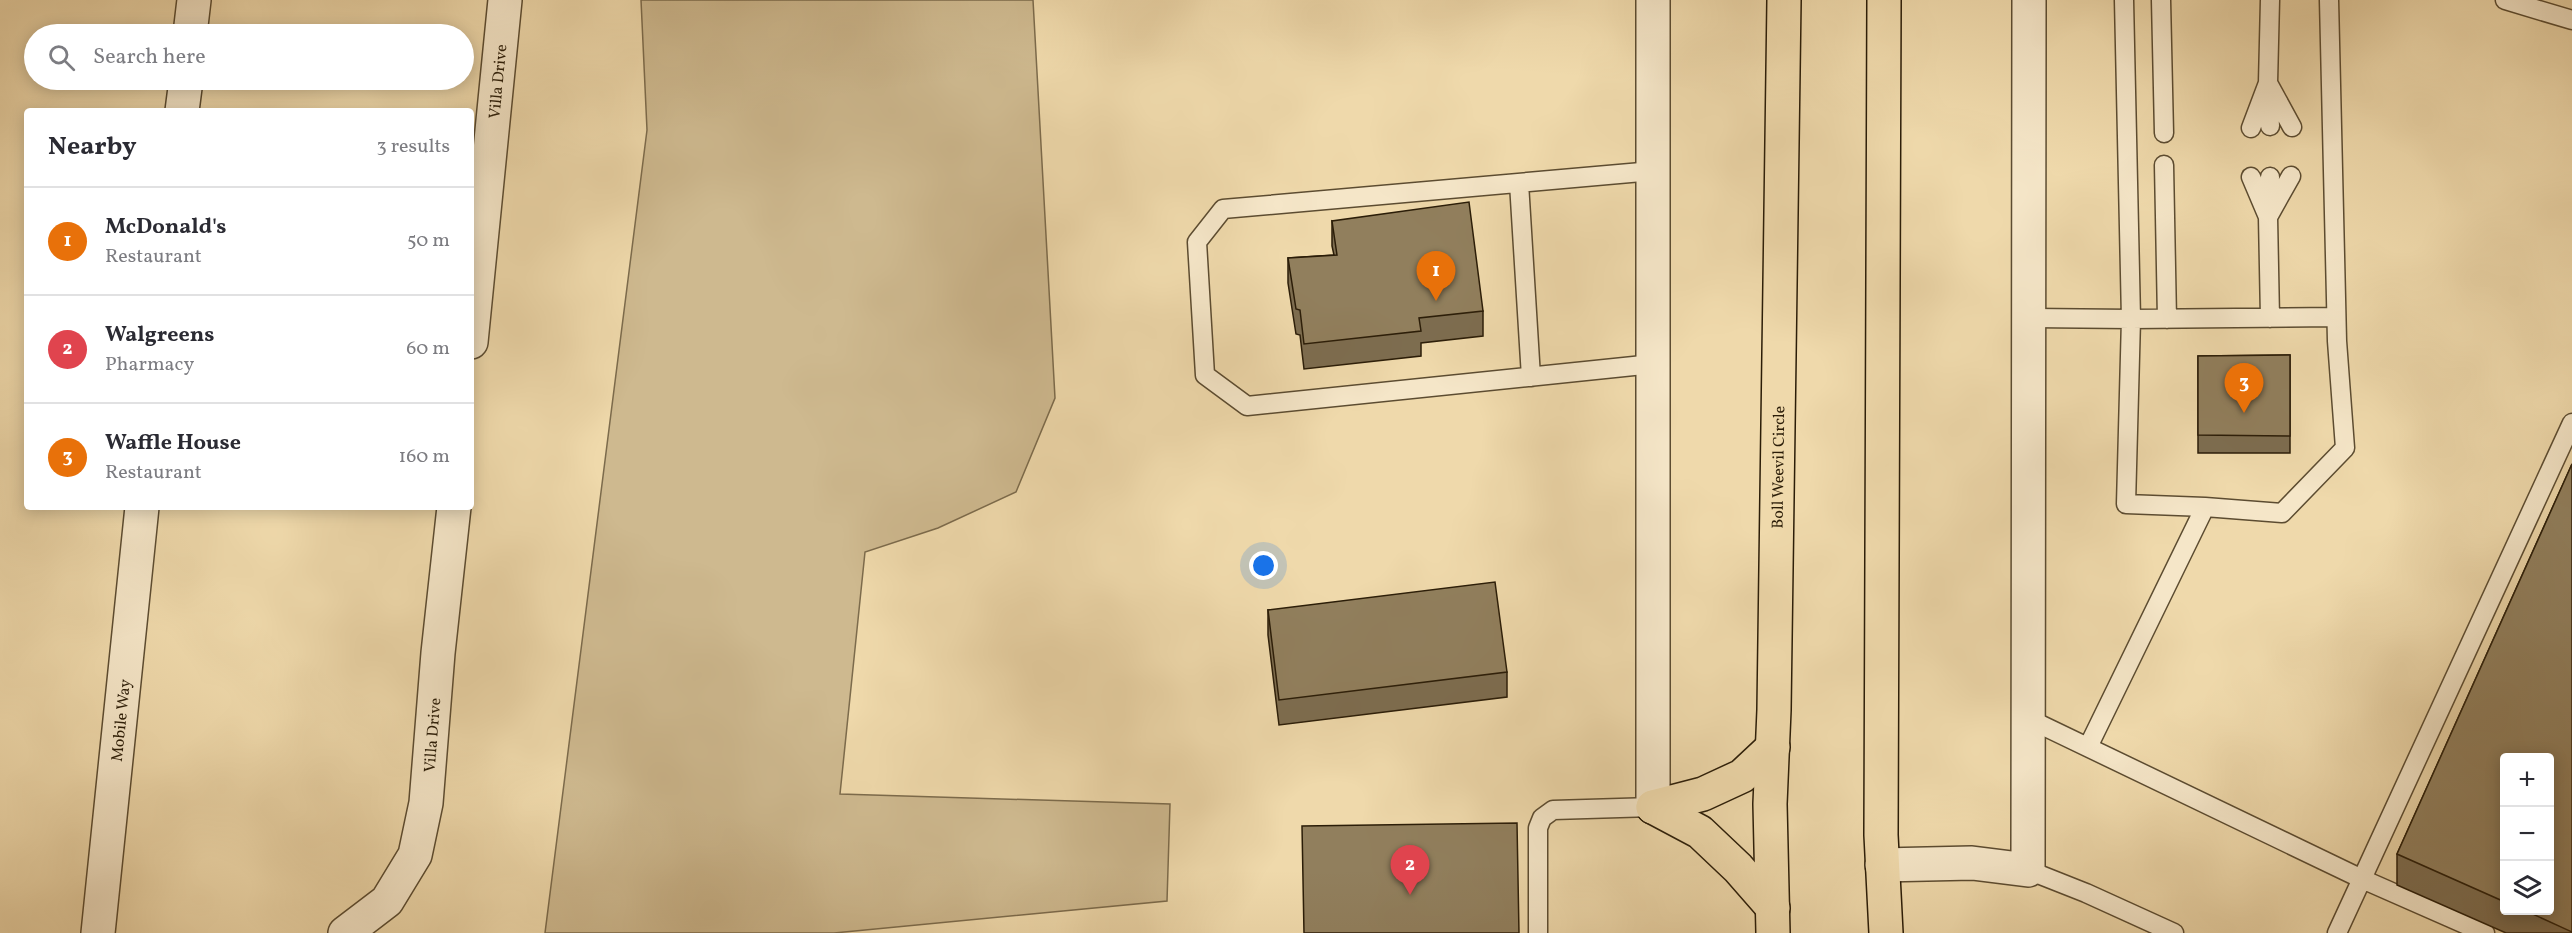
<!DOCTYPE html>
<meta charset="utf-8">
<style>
:root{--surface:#fff;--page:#f7f7f7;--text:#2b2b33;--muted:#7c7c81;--line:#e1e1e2;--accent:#0f766e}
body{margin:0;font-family:Vollkorn,serif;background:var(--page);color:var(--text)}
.controls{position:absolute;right:18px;bottom:18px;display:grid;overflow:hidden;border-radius:6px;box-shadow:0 3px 15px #0003}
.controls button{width:54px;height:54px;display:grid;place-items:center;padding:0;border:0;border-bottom:2px solid var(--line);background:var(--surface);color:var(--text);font:30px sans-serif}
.you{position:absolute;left:1264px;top:566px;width:21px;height:21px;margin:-15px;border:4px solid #fff;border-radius:50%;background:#1a73e8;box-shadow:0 0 0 9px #1a73e833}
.badge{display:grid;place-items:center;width:39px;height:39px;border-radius:50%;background:var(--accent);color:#fff;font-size:20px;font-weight:700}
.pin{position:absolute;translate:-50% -50px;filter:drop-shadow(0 2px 3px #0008)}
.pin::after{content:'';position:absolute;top:32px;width:21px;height:18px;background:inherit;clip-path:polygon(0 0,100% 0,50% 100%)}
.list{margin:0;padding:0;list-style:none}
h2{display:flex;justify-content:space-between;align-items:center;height:78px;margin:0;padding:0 24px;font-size:26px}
h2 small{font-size:20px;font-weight:400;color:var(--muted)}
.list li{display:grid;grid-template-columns:39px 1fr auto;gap:18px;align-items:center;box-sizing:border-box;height:108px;padding:0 24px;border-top:2px solid var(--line)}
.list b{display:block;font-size:22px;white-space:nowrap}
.list p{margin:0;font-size:20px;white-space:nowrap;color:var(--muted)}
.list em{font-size:20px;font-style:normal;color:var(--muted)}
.icon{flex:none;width:33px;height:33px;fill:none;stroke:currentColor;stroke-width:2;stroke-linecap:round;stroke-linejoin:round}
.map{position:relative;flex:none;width:2572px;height:933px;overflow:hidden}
.search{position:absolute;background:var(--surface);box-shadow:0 3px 15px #0003;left:24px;top:24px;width:450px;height:66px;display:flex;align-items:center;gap:15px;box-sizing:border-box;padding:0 21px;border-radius:33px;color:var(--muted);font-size:22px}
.panel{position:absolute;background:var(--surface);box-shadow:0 3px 15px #0003;left:24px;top:108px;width:450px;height:402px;border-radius:6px}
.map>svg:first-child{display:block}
.green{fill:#ceb98f;stroke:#7c6b4c;stroke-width:1.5}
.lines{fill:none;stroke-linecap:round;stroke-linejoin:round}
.service-casing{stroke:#5c4c31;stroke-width:21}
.minor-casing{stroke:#5c4c31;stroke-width:36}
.trunk-casing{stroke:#2b1d08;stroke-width:36}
.service{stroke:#f5e6c8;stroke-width:18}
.minor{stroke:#f5e6c8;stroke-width:33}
.trunk{stroke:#efd9ab;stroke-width:33}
.wall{fill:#7d6d50;stroke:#2b1d08;stroke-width:1.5;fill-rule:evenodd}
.building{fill:#917f5d;stroke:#2b1d08;stroke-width:1.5}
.labels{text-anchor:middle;stroke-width:4.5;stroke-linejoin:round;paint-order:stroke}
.street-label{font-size:16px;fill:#2b1d08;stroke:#f5e6c8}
</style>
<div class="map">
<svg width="2572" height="933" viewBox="0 0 2572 933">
<rect width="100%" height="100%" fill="#efd9ab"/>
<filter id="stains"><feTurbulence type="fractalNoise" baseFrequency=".00333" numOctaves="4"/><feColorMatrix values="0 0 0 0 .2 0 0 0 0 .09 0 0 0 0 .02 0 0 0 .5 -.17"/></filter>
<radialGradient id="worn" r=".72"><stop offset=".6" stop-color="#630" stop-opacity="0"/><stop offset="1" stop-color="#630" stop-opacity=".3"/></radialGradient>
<path class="green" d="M641,0H1033L1055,398L1016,492L938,528L865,552L840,794L1170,804L1167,901L834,933H545L647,130Z"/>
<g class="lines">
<g class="service-casing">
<path id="service" d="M2161,0L2164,133
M2270,0L2268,83L2292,127
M2505,0L2572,20
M2268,91L2270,126
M2251,128L2268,83
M2164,165L2167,319
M1653,171L1223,209L1197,242L1205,375L1247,406L1653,364
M2251,177L2268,217
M1519,183L1531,377
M2268,212L2270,177
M2029,318L2131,319L2124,0
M2270,318L2268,217L2291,176
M2205,507L2126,504L2131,319L2336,317
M2029,719L2362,879L2485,933
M2088,747L2205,507L2282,513L2345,448L2337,341L2329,0
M2028,870L2086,893L2174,933
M1538,933V828L1542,818L1553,810L1653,807
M2337,933L2572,423"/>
</g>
<g class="minor-casing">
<g id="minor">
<path d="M1653,0V807"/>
<path d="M190,34L194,0"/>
<path d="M182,111L186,80"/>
<path id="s1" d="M471,342L505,0"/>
<path d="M1882,865L1972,863L2028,870L2029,0"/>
<path id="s2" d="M98,933L142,507"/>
<path id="s3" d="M345,933L387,901L415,855L426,803L438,653L454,507"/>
</g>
</g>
<g class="trunk-casing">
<g id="trunk">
<path d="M1884,0L1881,835L1886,933"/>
<path d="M1653,807L1700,832L1738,868L1773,908"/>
<path d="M1653,807L1703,794L1742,776L1773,747"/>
<path id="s4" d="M1773,933L1770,804L1774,710L1784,0"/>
</g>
</g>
<use href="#service" class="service"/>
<use href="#minor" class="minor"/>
<use href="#trunk" class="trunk"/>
</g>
<path class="wall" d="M1332,221L1483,311V336L1421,343V356L1304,369L1300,335L1296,334L1288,283V258L1334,255L1332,246Z
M2290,355V453H2198V356Z
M2572,464V933H2506L2397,885V854ZM2505,758L2550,910H2505Z
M1268,610L1507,672V697L1279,725L1268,635Z"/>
<path class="building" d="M1469,202L1483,311L1419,318L1421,331L1304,344L1300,310L1296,309L1288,258L1337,255L1332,221Z
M2290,355V436L2198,435V356Z
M2572,464V932L2524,910H2550V758H2505V902L2397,854Z
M1495,582L1507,672L1279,700L1268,610Z
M1517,823L1519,933H1304L1302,826Z"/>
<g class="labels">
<g class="street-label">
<text dy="6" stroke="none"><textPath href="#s1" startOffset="262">Villa Drive</textPath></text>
<text dy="6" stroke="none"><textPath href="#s4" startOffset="466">Boll Weevil Circle</textPath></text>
<text dy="6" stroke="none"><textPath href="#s2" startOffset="214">Mobile Way</textPath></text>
<text dy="6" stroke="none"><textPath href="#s3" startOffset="228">Villa Drive</textPath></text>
</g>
</g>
<rect width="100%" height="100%" filter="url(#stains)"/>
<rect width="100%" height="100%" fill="url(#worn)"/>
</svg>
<div class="controls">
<button>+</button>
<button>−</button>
<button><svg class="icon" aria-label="layers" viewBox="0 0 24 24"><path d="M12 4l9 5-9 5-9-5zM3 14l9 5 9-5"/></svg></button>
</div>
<div class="you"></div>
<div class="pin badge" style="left:1436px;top:301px;background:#e8710a">1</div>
<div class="pin badge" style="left:1410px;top:895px;background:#e0444e">2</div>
<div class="pin badge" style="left:2244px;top:413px;background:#e8710a">3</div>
<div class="search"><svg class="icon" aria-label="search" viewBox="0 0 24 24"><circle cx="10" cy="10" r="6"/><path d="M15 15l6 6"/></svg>Search here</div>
<section class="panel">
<h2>Nearby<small>3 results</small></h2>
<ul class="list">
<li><span class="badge" style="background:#e8710a">1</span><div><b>McDonald's</b><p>Restaurant</p></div><em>50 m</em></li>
<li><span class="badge" style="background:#e0444e">2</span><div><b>Walgreens</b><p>Pharmacy</p></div><em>60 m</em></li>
<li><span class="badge" style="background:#e8710a">3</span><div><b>Waffle House</b><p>Restaurant</p></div><em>160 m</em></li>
</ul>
</section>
</div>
